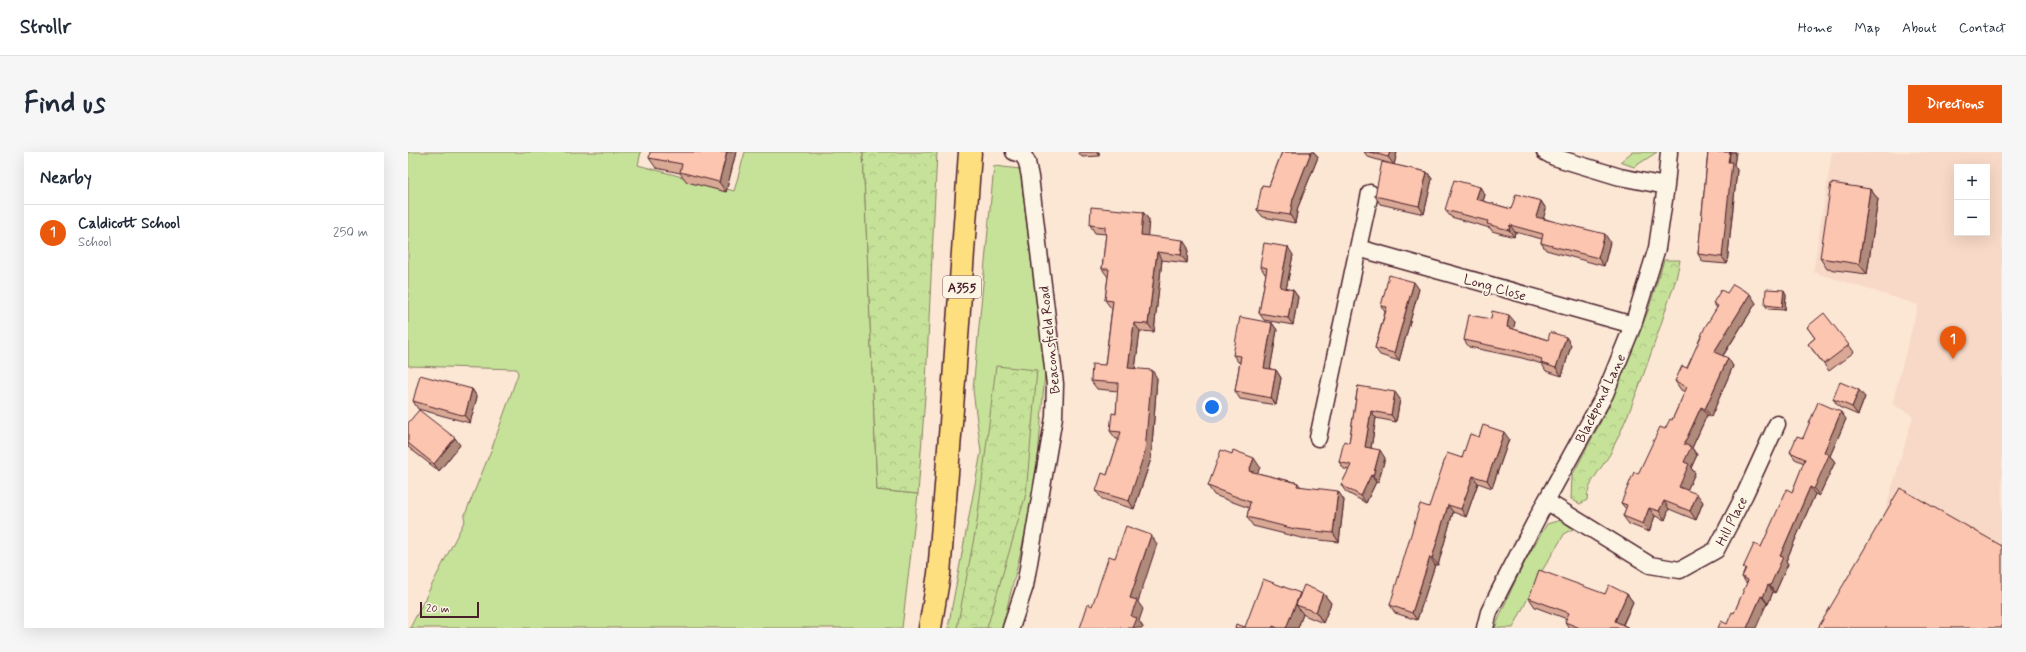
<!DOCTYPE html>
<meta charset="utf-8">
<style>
:root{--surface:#fff;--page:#f6f6f7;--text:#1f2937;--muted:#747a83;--line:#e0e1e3;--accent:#ea580c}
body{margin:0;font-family:Mynerve,sans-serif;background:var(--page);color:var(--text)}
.controls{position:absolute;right:12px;top:12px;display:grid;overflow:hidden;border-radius:0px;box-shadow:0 4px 16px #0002}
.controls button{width:36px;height:36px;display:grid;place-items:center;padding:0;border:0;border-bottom:1px solid var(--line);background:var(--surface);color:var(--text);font:20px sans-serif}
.scale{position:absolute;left:12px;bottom:10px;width:59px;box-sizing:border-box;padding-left:4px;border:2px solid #4a1f2b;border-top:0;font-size:11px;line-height:14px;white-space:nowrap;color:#4a1f2b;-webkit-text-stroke:3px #fcf5e5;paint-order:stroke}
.you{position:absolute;left:804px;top:255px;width:14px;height:14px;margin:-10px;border:3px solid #fff;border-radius:50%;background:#1a73e8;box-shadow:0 0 0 6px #1a73e833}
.badge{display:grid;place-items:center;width:26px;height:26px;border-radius:50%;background:var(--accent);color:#fff;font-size:13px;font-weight:700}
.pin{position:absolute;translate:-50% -33px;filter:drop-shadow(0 1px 2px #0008)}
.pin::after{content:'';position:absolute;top:21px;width:14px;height:12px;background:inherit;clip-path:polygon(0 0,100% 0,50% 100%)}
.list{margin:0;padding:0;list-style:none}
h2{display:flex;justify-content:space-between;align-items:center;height:52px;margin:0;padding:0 16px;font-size:17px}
h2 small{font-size:13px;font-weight:400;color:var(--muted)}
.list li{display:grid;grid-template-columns:26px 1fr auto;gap:12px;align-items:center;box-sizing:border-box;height:56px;padding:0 16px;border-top:1px solid var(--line)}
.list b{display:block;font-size:15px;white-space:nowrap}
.list p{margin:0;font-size:13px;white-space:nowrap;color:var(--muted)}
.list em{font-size:13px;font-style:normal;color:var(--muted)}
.map{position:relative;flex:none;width:1594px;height:476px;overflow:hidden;border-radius:0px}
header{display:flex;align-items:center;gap:24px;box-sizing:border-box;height:56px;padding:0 20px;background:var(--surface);border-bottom:1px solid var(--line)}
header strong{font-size:19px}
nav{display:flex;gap:22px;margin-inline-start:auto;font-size:14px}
.intro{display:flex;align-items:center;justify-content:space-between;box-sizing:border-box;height:96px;padding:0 24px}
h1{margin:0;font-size:28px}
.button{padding:10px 18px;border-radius:0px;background:var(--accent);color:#fff;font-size:14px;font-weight:700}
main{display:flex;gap:24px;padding:0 24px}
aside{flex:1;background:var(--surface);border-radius:0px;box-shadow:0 4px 16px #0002}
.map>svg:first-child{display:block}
.built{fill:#f8d9c7;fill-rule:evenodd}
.grass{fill:#c6e299;stroke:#888062}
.forest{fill:url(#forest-crowns);stroke:#888062}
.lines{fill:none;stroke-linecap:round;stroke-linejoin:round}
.street-casing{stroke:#4a1f2b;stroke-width:19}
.primary-casing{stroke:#4a1f2b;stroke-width:25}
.street{stroke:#fcf5e5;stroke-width:16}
.primary{stroke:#fedf80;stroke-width:22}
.wall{fill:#d9a996;stroke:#4a1f2b}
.shaded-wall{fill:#b08a7a;stroke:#4a1f2b}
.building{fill:#fcc5af;stroke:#4a1f2b}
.labels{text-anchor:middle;stroke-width:3;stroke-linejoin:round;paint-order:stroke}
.shield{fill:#fcf5e5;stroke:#7f5f63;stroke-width:1}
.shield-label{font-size:13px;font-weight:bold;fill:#4a1f2b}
.street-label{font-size:14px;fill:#4a1f2b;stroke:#fcf5e5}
</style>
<header>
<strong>Strollr</strong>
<nav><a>Home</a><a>Map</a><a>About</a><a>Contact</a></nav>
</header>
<div class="intro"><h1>Find us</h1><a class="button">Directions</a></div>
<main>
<aside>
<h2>Nearby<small></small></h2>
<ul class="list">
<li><span class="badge">1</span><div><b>Caldicott School</b><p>School</p></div><em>250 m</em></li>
</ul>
</aside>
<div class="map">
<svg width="1594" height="476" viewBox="0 0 1594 476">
<defs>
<pattern id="forest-crowns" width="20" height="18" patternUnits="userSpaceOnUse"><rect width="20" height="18" fill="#c6e299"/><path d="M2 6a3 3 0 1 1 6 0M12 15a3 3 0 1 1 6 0" fill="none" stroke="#acc184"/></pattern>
</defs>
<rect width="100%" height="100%" fill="#fce7d5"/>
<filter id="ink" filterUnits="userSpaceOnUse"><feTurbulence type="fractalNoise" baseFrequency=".025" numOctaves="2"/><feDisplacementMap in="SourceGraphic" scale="8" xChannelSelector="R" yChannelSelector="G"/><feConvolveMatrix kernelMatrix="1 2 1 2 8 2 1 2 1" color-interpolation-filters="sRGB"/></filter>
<g filter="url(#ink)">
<path class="built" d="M1424,0H1594V476L1440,431L1476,362L1505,264L1484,252L1510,153L1405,120ZM1549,15H1579V81H1549Z"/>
<path class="grass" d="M0,0H233L230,13L326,39L337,0H455L469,338L510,342L494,476H2L57,368L56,365L84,296L110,222L109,217L0,214Z
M1224,0H1249L1226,15L1212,10Z
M586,14L612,17L637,220L627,342L594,476H540L573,300L565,238Z
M1153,368L1165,377L1157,381L1132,422L1105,476H1087C1101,440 1118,405 1139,372Z"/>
<path class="forest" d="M455,0H529L518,230L510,342L469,338Z
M1256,108H1272L1268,127C1248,186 1230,246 1202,302C1194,316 1179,331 1179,348L1172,352L1163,347L1164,324L1202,252L1240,159Z
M588,214L629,218L618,342L579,476H549L569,370Z"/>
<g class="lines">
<g class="street-casing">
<path id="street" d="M1137,0L1146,5L1212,25L1258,34
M962,41L950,96L1225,173
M910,286L950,96
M1138,349L1242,413L1272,418L1308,398L1337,342L1369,272
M603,476L617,434L646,265L647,232L622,25L619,10L615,3L606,0
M1077,476L1081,460L1094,434L1138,349L1197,242L1225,173L1249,96L1258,34L1261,0"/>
</g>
<g class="primary-casing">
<path id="primary" d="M522,476L531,422L543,271L562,0"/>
</g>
<use href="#street" class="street"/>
<use href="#primary" class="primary"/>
</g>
<path class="wall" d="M328,0L318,40L279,30L272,21L248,16L241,6Z
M670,0H691V4L674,5Z
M874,0H906L910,5L890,55L887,71L855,65L849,58L861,34Z
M956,0H989L986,13L1019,20L1024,27L1016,62L972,52L967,44L983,12L960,5Z
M1300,0H1328L1326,13L1329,18L1319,112L1295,110L1290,102Z
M1072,35L1077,43L1075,49L1103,57L1133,49L1138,57L1135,66L1202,90L1196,114L1138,98L1133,91L1134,87L1107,80L1106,85L1084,79L1082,76L1043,65L1037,58Z
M1462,37L1470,47L1459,122L1419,117L1412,106Z
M735,60L741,68L739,84L780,96L779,111L754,108L746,180L732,179L727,217L749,226L743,307L726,357L694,347L688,339L699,323L711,287H708L702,279L708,262L710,239L689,237L683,229L697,213L704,156H703L697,148L700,125L694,117L698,82L687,81L682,73Z
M885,103L878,137L885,138L890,145L885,173L856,168L851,161L858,122H857L852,114Z
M1011,137L991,209L972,203L967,196L977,160L973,154Z
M1319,141L1348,151L1315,204L1325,214L1303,265L1299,263L1284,296L1289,303L1283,316L1287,321L1279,338L1295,350L1288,368L1261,357L1257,368L1247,364L1241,380L1221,372L1215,364L1218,357L1213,351L1257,277L1264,268L1277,240L1273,238L1267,229L1279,216L1309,156L1305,151Z
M1378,142L1377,158L1360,157L1357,153Z
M1083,167L1107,170L1105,177L1140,188L1158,185L1163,193L1154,224L1138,219L1134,212L1114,206L1061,195L1056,188Z
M864,171L869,178L862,217L868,218L873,226L868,253L832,247L827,239L832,210H830L825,203Z
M1399,175L1441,193L1446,200L1421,219L1400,192L1407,186Z
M950,234L992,247L988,270L968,266L963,296L977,306L970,331L968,330L958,351L938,340L933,333L941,318L936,317L931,310L941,291Z
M64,237L69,245L62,271L10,257L5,249Z
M1457,245L1450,263L1431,255L1425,247Z
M1438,267L1422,304L1427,310L1411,344L1407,342L1378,409L1380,412L1367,441L1365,440L1360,452L1359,451L1319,472L1326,461L1339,432L1334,425L1337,418L1335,416L1353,395L1384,340L1396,311L1387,307L1382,300L1395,286Z
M0,271L52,293L31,319L0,295Z
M1071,285L1101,287L1084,336L1070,331L1058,365L1045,360L1030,413H1027L1009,468L987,461L982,453L1021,355L1054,306Z
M852,315L849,321L890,331L892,334L936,348L931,390L893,386L845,374L839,365L841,356L806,343L800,334Z
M892,441V443L915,441L923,451L915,471L896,463L895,462L890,476H827L837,475Z
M1197,442H1219L1225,450L1215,473L1221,476H1161L1157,470L1159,467L1127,455L1121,446Z"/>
<path class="shaded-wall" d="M319,0H328L318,40L311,30Z
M688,0H691V4Z
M903,0H906L910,5L890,55L887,71L882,63L885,47Z
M982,0H989L986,13L980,5Z
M1322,0H1328L1326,13L1329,18L1319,112L1314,105Z
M1019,20L1024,27L1016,62L1011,54Z
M1072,35L1077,43L1073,55L1068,47Z
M1462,37L1470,47L1459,122L1451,112Z
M1133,49L1138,57L1134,72L1128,65Z
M735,60L741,68L739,91L733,83Z
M1102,73L1107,80L1106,85L1101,78Z
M1197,82L1202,90L1196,114L1190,106Z
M775,88L780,96L779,111L773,103Z
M880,95L885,103L877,143L872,135Z
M749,100L754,108L746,180L740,172Z
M1006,130L1011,137L991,209L986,201Z
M885,138L890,145L885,173L880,166Z
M1376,138L1378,142L1377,158L1374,155Z
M1342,142L1348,151L1312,208L1306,200Z
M1101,163L1107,170L1104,183L1099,175Z
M726,171L732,179L726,225L720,216Z
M864,171L869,178L861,224L856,216Z
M1158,185L1163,193L1154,224L1148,216Z
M1320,206L1325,214L1303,265L1297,257Z
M744,218L749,226L743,307L726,357L721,349Z
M868,218L873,226L868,253L863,246Z
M64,237L69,245L62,271L57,264Z
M1451,238L1457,245L1450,263L1444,255Z
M987,240L992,247L988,270L983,263Z
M1293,255L1299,263L1284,296L1289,303L1283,316L1287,321L1277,343L1271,335L1276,310V292Z
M963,259L968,266L962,302L957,295Z
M1433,260L1438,267L1422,304L1427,310L1411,344L1406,337L1416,300Z
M1096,280L1101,287L1084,336L1079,328Z
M47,286L52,293L31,319L26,312Z
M972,298L977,306L970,331L965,324Z
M846,306L852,315L847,328L841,319Z
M963,323L968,330L958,351L953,344Z
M1065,324L1070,331L1058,365L1053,357Z
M1402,335L1407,342L1378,409L1380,412L1367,441L1362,434L1372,404Z
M930,339L936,348L931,390L925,381Z
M1289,342L1295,350L1288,368L1282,359Z
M1256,349L1261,357L1257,368L1251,359Z
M1040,353L1045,360L1030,413L1024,406Z
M1241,356L1247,364L1241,380L1235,372Z
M743,383L749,392L730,450L735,457L731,469L735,475V476H725L723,464L722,446Z
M1022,405L1027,413L1009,468L1004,461Z
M1360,433L1365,440L1360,452L1355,445Z
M892,441L899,452L888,453L895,462L890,476H878Z
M915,441L923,451L915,471L908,460Z
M1219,442L1225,450L1213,476L1207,469Z
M1353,444L1359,451L1348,476H1339Z"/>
<path class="building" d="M242,0H319L311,30L272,20L274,12L241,6Z
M874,0H903L885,47L882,63L849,58L854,33L861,34Z
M962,0H982L980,5Z
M1300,0H1322L1320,10H1324L1314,105L1290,102Z
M974,10L1019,20L1011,54L967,44Z
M1046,28L1072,35L1068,47L1103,57L1108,42L1133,49L1128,65L1197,82L1190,106L1133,91L1135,82L1102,73L1101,78L1079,72L1080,69L1037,58Z
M1423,31L1462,37L1451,112L1412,106Z
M683,55L735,60L733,83L775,88L773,103L749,100L740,172L726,171L720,216L744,218L737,299L721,349L688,339L694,321L699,323L713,280L702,279L704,261L708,262L710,231L683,229L684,212L697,213L705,149L697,148L701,117H694L698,81H697V75L682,73Z
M856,91L880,95L872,135L885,138L880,166L851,161L859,116L852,114Z
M981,123L1006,130L986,201L967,196L979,155L973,154Z
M1325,132L1342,142L1306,200L1320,206L1297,257L1293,255L1276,292L1283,295L1276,310L1281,312L1271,335L1289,342L1282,359L1256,349L1251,359L1241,356L1235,372L1215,364L1219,353L1213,351L1226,320L1230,322L1252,275L1257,277L1262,267L1264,268L1279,235L1267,229L1274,214L1279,216L1297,175L1310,154L1305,151L1313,138L1319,141Z
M1358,137L1376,138L1374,155L1357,153Z
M1084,159L1101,163L1099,175L1140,188L1142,180L1158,185L1148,216L1133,211L1134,207L1109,199L1056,188L1061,163L1083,167Z
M1416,161L1441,193L1416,212L1400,192L1407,186L1399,175Z
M832,165L864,171L856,216L868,218L863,246L827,239L833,204L825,203Z
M12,223L64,237L57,264L5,249Z
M1432,230L1451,238L1444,255L1425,247Z
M950,234L987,240L983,263L963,259L957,295L972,298L965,324L963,323L953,344L933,333L943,313L931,310L936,289L941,291Z
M1410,250L1433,260L1416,300L1421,303L1406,337L1402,335L1372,404L1375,405L1362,434L1360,433L1355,445L1353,444L1339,476H1310L1313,469L1319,472L1324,460L1326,461L1340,428L1334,425L1338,416H1335L1346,392L1353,395L1379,337L1384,340L1397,307L1382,300L1389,284L1395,286Z
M11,258L47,286L26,312L0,291V271Z
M1075,273L1096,280L1079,328L1065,324L1053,357L1040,353L1024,406L1022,405L1004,461L982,453L1012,352L1021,355L1039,301L1054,306L1062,282L1071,285Z
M813,298L824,302L825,298L846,306L841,319L890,331L889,334L930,339L925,381L887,377L839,365L842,350L800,334Z
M1492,336L1594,394V476H1410Z
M718,374L743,383L722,446L729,448L723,464L729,466L725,476H672L680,452L684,454L701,404L707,406Z
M1131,418L1197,442L1201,433L1219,442L1207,469L1221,476H1172L1157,470L1161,461L1121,446Z
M855,427L892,441L878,476H870L865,474L864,476H827L828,472L837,475Z
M896,433L915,441L908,460L888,453Z"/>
</g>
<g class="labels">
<rect class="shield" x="535" y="124" width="38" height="22" rx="3"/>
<g class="shield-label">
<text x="554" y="140">A355</text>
</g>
<g class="street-label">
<text transform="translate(1087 135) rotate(16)" y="5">Long Close</text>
<text transform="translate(641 188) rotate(-96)" y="5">Beaconsfield Road</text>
<text transform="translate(1192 246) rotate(-64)" y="5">Blackpond Lane</text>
<text transform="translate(1323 369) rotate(-63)" y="5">Hill Place</text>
</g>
</g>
</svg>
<div class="controls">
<button>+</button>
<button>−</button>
</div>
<div class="scale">20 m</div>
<div class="you"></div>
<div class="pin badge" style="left:1545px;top:207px">1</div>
</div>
</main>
